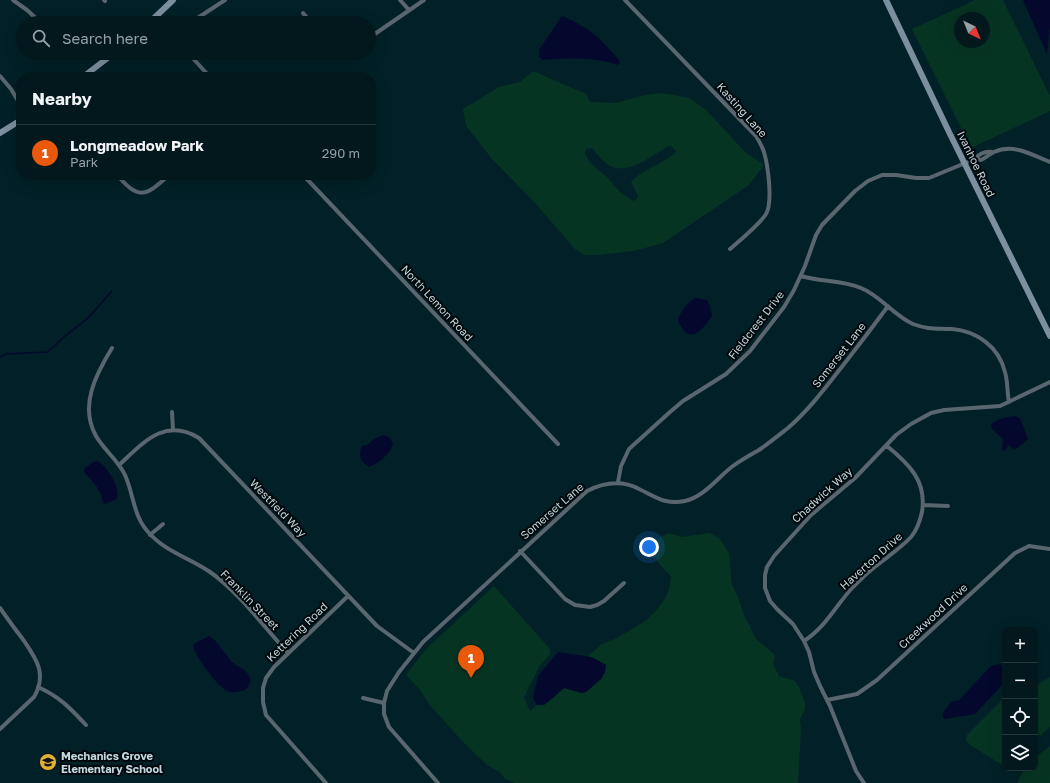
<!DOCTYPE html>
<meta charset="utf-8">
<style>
:root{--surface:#02181d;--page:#0c2126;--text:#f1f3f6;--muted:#96a0a4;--line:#23373b;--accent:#ea580c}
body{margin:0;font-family:"Golos Text",sans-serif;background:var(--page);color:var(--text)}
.controls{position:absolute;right:12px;bottom:12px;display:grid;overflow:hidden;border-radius:8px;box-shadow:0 4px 16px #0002}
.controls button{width:36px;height:36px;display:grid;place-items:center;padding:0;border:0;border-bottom:1px solid var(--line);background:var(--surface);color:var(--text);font:20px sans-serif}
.compass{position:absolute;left:954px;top:12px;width:36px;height:36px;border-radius:50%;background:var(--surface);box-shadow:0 4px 16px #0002;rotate:137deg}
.you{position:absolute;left:649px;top:547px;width:14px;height:14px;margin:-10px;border:3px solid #fff;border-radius:50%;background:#1a73e8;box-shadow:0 0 0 6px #1a73e833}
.badge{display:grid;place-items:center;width:26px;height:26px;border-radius:50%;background:var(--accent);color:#fff;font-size:13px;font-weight:700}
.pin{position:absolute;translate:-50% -33px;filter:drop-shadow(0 1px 2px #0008)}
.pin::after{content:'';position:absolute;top:21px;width:14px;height:12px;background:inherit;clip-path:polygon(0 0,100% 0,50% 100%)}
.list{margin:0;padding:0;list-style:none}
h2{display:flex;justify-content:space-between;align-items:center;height:52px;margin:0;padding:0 16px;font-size:17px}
h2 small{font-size:13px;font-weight:400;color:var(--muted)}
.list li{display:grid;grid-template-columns:26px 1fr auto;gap:12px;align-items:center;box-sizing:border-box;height:56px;padding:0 16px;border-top:1px solid var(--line)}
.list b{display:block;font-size:15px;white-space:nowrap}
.list p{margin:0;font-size:13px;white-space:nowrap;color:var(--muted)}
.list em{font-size:13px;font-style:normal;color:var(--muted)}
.icon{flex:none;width:22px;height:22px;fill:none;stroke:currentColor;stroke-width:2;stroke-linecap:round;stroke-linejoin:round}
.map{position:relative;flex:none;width:1050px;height:783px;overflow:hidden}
.search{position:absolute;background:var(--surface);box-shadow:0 4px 16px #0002;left:16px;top:16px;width:360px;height:44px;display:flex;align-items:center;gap:10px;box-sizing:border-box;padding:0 14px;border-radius:22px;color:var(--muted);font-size:15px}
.panel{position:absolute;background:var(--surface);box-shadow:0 4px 16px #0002;left:16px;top:72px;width:360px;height:108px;border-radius:16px}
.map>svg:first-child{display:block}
.green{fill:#063423;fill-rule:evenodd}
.water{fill:#04082d}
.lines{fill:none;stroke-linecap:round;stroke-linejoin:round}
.stream{stroke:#04082d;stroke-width:1.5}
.street{stroke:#59656f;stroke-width:4}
.secondary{stroke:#7c8f9f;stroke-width:6}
.labels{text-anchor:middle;stroke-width:4;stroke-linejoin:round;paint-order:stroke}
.street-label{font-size:11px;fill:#c2d7dd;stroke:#00080c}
.poi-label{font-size:11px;font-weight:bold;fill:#c2d7dd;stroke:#00080c;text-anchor:start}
</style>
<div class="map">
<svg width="1050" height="783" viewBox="0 0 1050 783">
<rect width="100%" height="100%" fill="#022027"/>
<path class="green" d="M975,0H1003L1050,96V111L971,148L912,29ZM960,18H984V42H960Z
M533,71L586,94L590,102L615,103L645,95L660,93L675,95L691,99L706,110L745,152L764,165L749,185L663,243L634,251L597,255H584L575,249L535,203L492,159L466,126L463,109L499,87L520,82ZM671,146L676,151C664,165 643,168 631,182L638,196L636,200L634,201L621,193L606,176L590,163L585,154L586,149L592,148C597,154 603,162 610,166C629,175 651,156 667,147Z
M669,533L682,537L710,533L720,539L729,553L732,585L738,597L744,615L756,639L775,655L773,664L779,676L795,681L799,687L805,703V709L800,719L801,730L798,783H514L505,779L501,773L487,765L462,741L428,703L421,691L406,675L426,649L494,586L550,649V654L539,667L524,697L530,711L537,705C547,707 557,694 564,688L582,693L586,692L601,679L605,672L606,665L594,658L588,656L602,644L615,639L644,622L655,612L664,600L669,590L671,576C656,561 639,545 669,533Z
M1050,677V727L1040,736L1035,729V686Z
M1002,700H1005V765L1004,766L970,745L966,740L967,735Z
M1050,746V783H1018L1020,776L1026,768H1035V758Z"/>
<path class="water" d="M1023,0H1050V27L1047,54Z
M562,16C589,27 600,38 619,60L620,63L617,65C597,57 564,58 542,60L539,56V50Z
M695,298L707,300L710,306L712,316C701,331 689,347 678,320C681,311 687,303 695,298Z
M1014,416L1020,418L1028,439L1020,446L1014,450L1008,445L1006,450L1003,451L1002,450L1003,439L992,429L991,424L999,419Z
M383,435L389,437L393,444C391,453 378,464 369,467C360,461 358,456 362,446L367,445L374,439Z
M98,461C108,468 120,486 117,499L105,504L103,503L101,494L97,487L84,472V469L93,462Z
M209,636C216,639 226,655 232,662C238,667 246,669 249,676C252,682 249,686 245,690C240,691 235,693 230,692C219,690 196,657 193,646L195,643Z
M558,652L591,657L606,665L605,672L601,679L586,692L582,693L564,688L544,705H537L533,698L538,676Z
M1000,664L1005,669V682L975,714L944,719L942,714L951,702L959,700L991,666Z"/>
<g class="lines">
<path class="stream" d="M0,357L6,354L48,352L64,337L88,318L112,291"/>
<path class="street" d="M13,0L27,10L41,23
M104,0L105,1
M400,0L409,10
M625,0L756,136C759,141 762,146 764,152C768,166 773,202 766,214C759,225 740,240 730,249
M303,13L311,23
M190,23L225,0
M369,38L424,0
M188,53L210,77
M0,76L11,89L21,106
M975,159L981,160C986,158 989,154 994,152C1014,143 1032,155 1050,162
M117,175C139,200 145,197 169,175
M303,175L558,444
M801,276C820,282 842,280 861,288C881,296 893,315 913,324C929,330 937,328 952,329C977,331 999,347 1005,372C1008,382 1007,392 1009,402
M112,348C96,374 79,406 96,436C104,450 118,460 125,475C134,495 133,516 149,533C166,552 190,558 210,572C239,592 264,627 288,653
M172,412L173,430
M119,465C143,443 164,417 199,438L377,626L414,653
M618,482L621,466L629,449L670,412L683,401L726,374L750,351L784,307L794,290L805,266L816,235L822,225L855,191L868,181L882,175H896L916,178H929L975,159C980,153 985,151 992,152
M923,505L948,506
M150,535L163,524
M520,551L565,599L575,605L590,607L597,605L604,601L624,583
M0,608C7,618 14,628 22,638C35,657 48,673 34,697L0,729
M804,641C826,627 836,605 853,587C860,580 868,572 876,566C887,557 901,548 911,537C917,530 920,521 922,512C927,481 909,464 887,446
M38,687C60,697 70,708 86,725
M363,698L384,703
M827,700L857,694L877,680L1015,553L1029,546L1050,549
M326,783L266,715L263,702V688L266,678L274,667L348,596
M438,783L389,727L384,714V703L387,691L399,672L423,642L587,491C605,482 622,480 639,489C656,497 665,505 685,501C704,497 718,477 733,466C741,460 750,455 759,450C769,443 779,435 788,428C811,408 829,383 848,359C861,342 875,324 888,306
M864,783L856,771L830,706L820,686L814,672L809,652L804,641L793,624L777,609L770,601L765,588V575L767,567L774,556L811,515L855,478L896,435L911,424L931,413L944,410L1000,406L1050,382"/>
<path class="secondary" d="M886,0L949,132L1050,336
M149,23L173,0
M83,77L114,53
M0,133L21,120"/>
</g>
<defs>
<g id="school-disc" transform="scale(0.9)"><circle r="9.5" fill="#e1af34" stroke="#00080c"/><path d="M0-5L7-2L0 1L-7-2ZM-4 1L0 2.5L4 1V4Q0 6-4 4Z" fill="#111"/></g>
</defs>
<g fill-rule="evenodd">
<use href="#school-disc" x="48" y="762"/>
</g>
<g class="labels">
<g class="street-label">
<text transform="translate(742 110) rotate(48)" y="4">Kasting Lane</text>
<text transform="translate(976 164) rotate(64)" y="4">Ivanhoe Road</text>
<text transform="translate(437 303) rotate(47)" y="4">North Lemon Road</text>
<text transform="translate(756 325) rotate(-52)" y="4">Fieldcrest Drive</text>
<text transform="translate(839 355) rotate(-52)" y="4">Somerset Lane</text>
<text transform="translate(822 495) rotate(-42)" y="4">Chadwick Way</text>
<text transform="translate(278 508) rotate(46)" y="4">Westfield Way</text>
<text transform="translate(552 511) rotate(-41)" y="4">Somerset Lane</text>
<text transform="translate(871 561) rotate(-42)" y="4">Haverton Drive</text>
<text transform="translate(250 600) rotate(46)" y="4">Franklin Street</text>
<text transform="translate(933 616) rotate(-43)" y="4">Creekwood Drive</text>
<text transform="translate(297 632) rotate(-44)" y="4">Kettering Road</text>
</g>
<g class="poi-label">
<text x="61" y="760">Mechanics Grove<tspan x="61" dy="13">Elementary School</tspan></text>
</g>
</g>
</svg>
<div class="controls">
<button>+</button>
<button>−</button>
<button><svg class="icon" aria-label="locate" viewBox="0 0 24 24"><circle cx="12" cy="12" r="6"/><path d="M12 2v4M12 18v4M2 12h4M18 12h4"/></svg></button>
<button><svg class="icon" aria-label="layers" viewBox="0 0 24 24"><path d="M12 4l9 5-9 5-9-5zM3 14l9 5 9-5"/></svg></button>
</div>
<svg class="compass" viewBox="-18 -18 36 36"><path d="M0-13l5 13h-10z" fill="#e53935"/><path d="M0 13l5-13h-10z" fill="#96a0a4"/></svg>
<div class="you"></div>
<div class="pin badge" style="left:471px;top:678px">1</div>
<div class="search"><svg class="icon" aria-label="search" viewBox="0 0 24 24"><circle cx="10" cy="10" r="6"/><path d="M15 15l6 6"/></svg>Search here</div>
<section class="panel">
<h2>Nearby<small></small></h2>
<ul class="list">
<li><span class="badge">1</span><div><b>Longmeadow Park</b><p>Park</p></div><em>290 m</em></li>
</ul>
</section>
</div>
